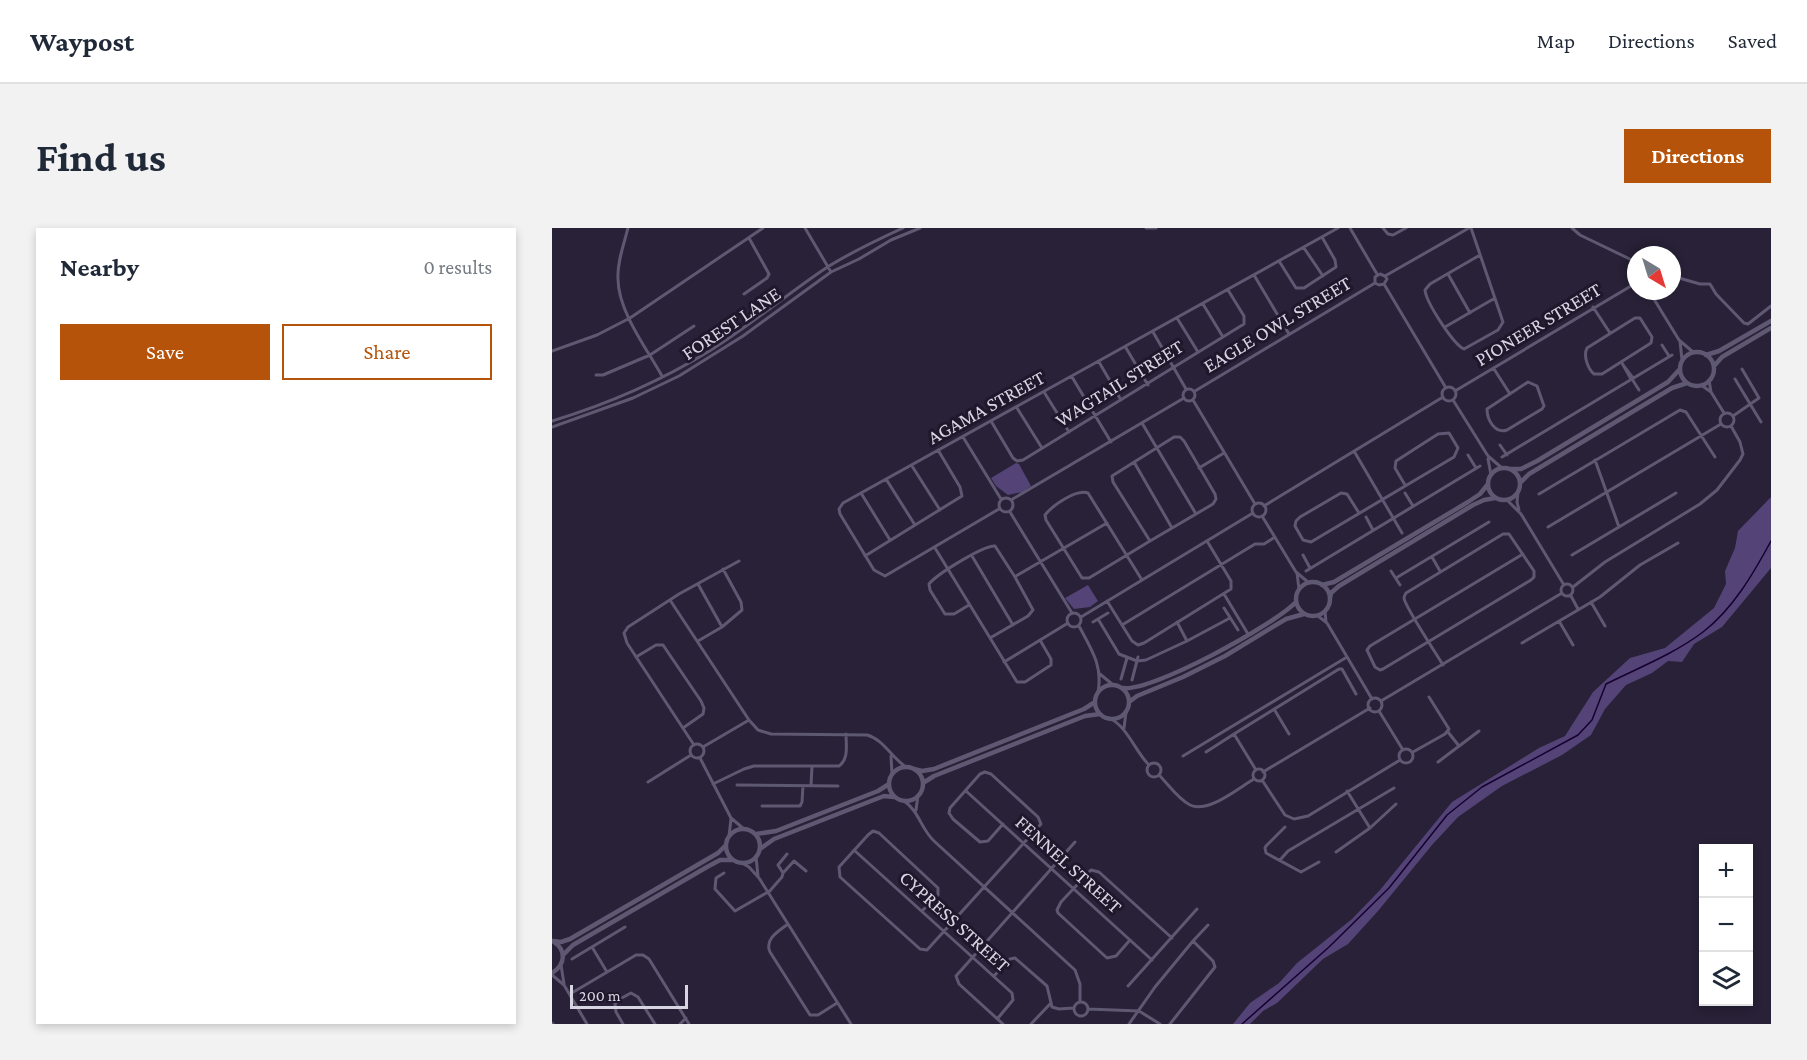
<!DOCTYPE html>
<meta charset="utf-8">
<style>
:root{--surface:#fff;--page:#f2f2f3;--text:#1f2937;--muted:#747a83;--line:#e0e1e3;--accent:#b45309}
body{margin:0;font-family:"Crimson Pro",serif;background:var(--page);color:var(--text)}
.controls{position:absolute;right:18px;bottom:18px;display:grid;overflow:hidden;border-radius:0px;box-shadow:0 3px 9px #0003}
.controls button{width:54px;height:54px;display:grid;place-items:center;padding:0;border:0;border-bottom:2px solid var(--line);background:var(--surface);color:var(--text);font:30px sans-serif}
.compass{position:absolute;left:1075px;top:18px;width:54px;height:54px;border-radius:50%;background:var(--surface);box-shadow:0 3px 9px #0003;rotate:142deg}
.scale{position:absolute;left:18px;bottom:15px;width:118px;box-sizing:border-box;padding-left:6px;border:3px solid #d8d5e3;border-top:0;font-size:16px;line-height:21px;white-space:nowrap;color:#d8d5e3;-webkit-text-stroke:4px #1f182d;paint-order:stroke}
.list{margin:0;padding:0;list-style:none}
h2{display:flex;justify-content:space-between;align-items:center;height:78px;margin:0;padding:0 24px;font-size:26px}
h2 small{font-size:20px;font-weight:400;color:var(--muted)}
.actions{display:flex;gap:12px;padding:18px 24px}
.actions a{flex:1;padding:14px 0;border:2px solid var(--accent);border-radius:0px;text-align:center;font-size:21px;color:var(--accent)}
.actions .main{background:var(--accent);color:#fff}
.icon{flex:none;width:33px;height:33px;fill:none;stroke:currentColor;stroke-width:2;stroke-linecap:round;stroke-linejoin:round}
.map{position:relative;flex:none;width:1219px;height:796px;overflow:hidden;border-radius:0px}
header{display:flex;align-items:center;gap:36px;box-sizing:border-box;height:84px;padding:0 30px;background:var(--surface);border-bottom:2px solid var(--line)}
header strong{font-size:28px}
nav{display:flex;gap:33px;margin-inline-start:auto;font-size:21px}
.intro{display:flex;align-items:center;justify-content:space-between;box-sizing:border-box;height:144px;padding:0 36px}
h1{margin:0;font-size:42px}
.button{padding:15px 27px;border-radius:0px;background:var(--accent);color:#fff;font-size:21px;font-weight:700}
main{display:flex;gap:36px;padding:0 36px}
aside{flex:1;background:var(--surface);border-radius:0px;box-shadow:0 3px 9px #0003}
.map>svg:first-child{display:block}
.green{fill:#544377}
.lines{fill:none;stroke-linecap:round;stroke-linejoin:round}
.stream{stroke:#150030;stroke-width:1.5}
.street{stroke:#5f5872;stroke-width:3}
.secondary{stroke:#5f5872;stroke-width:4.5}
.labels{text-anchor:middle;stroke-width:6;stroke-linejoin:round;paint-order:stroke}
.street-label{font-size:20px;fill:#d8d5e3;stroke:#1f182d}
</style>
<header>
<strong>Waypost</strong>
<nav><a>Map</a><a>Directions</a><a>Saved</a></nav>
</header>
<div class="intro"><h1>Find us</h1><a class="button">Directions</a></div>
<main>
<aside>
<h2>Nearby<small>0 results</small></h2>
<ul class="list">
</ul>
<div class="actions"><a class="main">Save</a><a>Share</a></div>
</aside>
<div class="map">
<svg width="1219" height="796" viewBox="0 0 1219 796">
<rect width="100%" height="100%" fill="#282137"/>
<path class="green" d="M464,235L467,236L479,258L470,264L456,267L444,258L439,250Z
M1219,269V340L1170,399L1142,416L1130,434L1116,433L1100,445L1074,457L1053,481L1039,507L1010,527L950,558L906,589L880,617L826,683L796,716L771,731L725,775L711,783L698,796H681L698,775L727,755L745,735L800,691L828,662L900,574L987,520L1013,508L1041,464L1078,430L1113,420L1162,380L1174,356L1173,343L1183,320L1186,303Z
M536,357L546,373L538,379L522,381L513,370Z"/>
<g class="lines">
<path class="stream" d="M690,796L777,719L837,660L895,587L930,559L1026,507L1040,492L1054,456C1086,440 1122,426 1151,404C1181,381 1201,346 1219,313"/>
<path class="street" d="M76,0C72,16 65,34 66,51C66,83 95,121 110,148
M253,0L279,44
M594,0H604
M798,0L825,46
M831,0L836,6L841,7L854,0
M919,0L951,94L946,102L912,121C901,116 874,74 873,62L878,56L928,27
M1020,0L1028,7L1084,34
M752,20L771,48
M727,33L744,60H752L784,39L783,32L770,9
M896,46L918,85
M702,47L737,106
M833,48L835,51L832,56L827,57L823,55V49L828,46L833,48L917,0
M1120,48L1148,56H1158L1164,66L1192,95L1196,96L1219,78
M832,56L894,160
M1097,63L1127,112L1141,124
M192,66L215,50L217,46L197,10
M651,76L671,109
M1041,79L1058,105
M625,90L646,124
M1083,90H1088L1100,109L1099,115L1050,146H1042C1036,141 1031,128 1035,120Z
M893,99L943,70
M601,104L634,161
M1128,113L1130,132
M1110,117L1117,128
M574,120L596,157
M0,123L45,107L78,90L211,0
M547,134L569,172
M1070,135L1079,151
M1071,137L1081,150
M942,141L958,166
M44,147H51L98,127L142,98
M520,149L559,214
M1080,151L1087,162
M1183,151L1209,194
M1157,152L1159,164L1172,185
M976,154L985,158L992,178L990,181L955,202C943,206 935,192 935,181Z
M1149,157L1159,164
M890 166a7 7 0 1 1 14 0a7 7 0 1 1-14 0Z
M631 167a6 6 0 1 1 12 0a6 6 0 1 1-12 0Z
M643,163L823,55
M903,163L1084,55
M492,164L517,204
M641,172L703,276
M901,172L936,228L950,240
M465,180L490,220
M1168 192a7 7 0 1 1 14 0a7 7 0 1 1-14 0Z
M1181,188L1207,170L1190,141
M0,193C56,176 109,153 159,122C199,97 235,66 274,40C299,24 325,12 351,0
M439,193L461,230L465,233L471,232L692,96V88L676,62
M590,195L644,286
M0,199L81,170L127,148L191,108L279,44L307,31L339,12L368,0
M411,209L449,271
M622,209H628L632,213L663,266L664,271L661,276L598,313L561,254L560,248Z
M948,217L955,227
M802,223L850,305
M916,227L924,240
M950,229L1120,127
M936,231L939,247
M1043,232L1067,299
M582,234L620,300
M360,238L388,282
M647,240L672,225
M334,251L363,297
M966,264L965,274L967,282
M309,265L338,312
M853,265L861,278
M987,266L1128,182L1134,184L1163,229
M447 277a7 7 0 1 1 14 0a7 7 0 1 1-14 0Z
M459,272L632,170
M955,272L969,286L1012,357
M700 282a7 7 0 1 1 14 0a7 7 0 1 1-14 0Z
M712,278L891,169
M447,281L333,348L322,342L288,286L287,281L291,275L786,0
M458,284L520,385
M807,285L795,266L789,265L748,289L744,293L743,298L751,312L759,314L902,229L906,220L897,205L886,206L844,233L843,240L853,257
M710,288L744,344L757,355
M814,289L821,302
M996,299L1169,196
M383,320L465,454H473L499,437V431L488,412
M751,327L758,340
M1020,327L1124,265
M313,328L410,268L408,259L386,222
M420,328L461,397
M880,329L888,343
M754,343L928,238
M839,343L848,357
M745,345L747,361
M464,348L555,295
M844,350L937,294
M590,352L536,265C524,261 501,277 493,287L494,292L530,350H537L598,313
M1009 362a6 6 0 1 1 12 0a6 6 0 1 1-12 0Z
M146,356L170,399
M1021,359L1053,334L1148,276L1165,262L1188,232L1191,226L1188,214L1179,198
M672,366L696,406
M1019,368L1026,381
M118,372L197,492L206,502L219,506L315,507C331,511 340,530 354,539
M555,373L580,413L586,417L592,415L679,361V353L655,313
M1039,374L1053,398
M417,377L402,386H393L378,362L377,356C385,346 432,317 443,318L463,349L481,382L476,388L438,410
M672,380L686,402
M773,383L774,394
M515 392a7 7 0 1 1 14 0a7 7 0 1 1-14 0Z
M766,388L775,395L820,471
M529,389L701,285
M546,391L567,426L585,433L594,432L635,413L678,390
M1007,393L1021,417
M541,394L556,385
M625,394L635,413
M570,397L703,316H712L723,309
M527,398C539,421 551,437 546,464
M146,413L170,399L190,382L189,374L171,341
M970,415L1048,369L1088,337L1126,315
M84,429L104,417H111L149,473L152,480L151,486L131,500
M452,434L516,395
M891,437C885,427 852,377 852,370C852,368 853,367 854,365L951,306H957L982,343V349L979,352L831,441L828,442L823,439L815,422L818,418L971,326
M548,446L560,456
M569,451L575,430
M580,452L586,429
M816 477a7 7 0 1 1 14 0a7 7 0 1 1-14 0Z
M829,473L1010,365
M722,481L737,506
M827,483L851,522
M557,490C575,498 583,523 597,537
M572,500L574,484
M896,504L907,518
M682,506L787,441H790L804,466
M138 523a7 7 0 1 1 14 0a7 7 0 1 1-14 0Z
M142,517L75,415L72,405L76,399L127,366L187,333
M151,519L197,492
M847 528a7 7 0 1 1 14 0a7 7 0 1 1-14 0Z
M654,524L682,506L704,542
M861,524L893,506L897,501L877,469
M339,528L340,546
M631,528L795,429
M148,530L179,590L192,601
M886,534L927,503
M595 542a7 7 0 1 1 14 0a7 7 0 1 1-14 0Z
M701 547a6 6 0 1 1 12 0a6 6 0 1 1-12 0Z
M711,544L818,480
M607,547C616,556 626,571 638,577C656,586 686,560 702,551
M710,552L733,587L742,591L756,588L848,532
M96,554L139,527
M161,556L192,541L202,538H287C297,531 294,517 294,506
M185,557L286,558
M259,558L260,538
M414,563L600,732
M795,563L818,600
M352,573C367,583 369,601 382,613L523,742L528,756V774
M210,578H248L250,574L251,558
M364,582L366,567
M733,599L714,618L713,620L714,625L749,644L767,634
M177,608L179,591
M302,622L460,765L461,772L446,790
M784,624L818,600L844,576
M204,629L206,648
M728,632L736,623L842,560
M190,635L197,639L207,650L299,796
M172,645L164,650L163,661L183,683L216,664
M231,645L242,633L254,643
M216,665L230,649L231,645L226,637L235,626
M370,683L386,667V660L327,605L321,603L316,607L287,639L288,649L368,721L375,722L489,596L486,589L439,546L433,544L428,546L398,580L397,585L401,591L428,614L436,613L451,596
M236,696C227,703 212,711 218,724L258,787H266L285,775
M578,712L564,728L555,730L506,685L505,682L509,674L539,642L547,644L620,710
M641,713L656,697
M40,719L55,744
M20,731L73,699
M9,737L12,756
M0,747L12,757L35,796
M442,748L458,731L463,730L495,758L500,779L507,781L521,780
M576,758L645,681
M18,766L84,727H91L97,731L137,796
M522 781a7 7 0 1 1 14 0a7 7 0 1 1-14 0Z
M536,781L587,783L608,796
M0,795L1,796
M71,796L64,784L63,776L66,772L79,765L86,769L103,796
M128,796L134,790
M451,796L407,756L404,748L523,614
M479,796L498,776
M577,796L603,759L641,713L661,733L663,739L618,796"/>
<path class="secondary" d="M1128 141a17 17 0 1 1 34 0a17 17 0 1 1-34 0Z
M1154,127L1167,123L1219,93
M1162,138L1170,129L1219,100
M936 256a16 16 0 1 1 32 0a16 16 0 1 1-32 0Z
M958,241H969L985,233L1116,154L1127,142
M968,255L977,246L1120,160L1135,155
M744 371a17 17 0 1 1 34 0a17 17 0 1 1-34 0Z
M770,357L782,354L916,274L928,266L936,256
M778,370L779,365L787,358L921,277L932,272L943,270
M543 474a17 17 0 1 1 34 0a17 17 0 1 1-34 0Z
M571,460C600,464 722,397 744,374
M577,474L585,468L631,449L673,428L734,391L752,386
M337 556a17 17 0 1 1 34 0a17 17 0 1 1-34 0Z
M362,541L370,543L382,541L532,481L543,474
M371,555L382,548L533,488L548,486
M174 618a17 17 0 1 1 34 0a17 17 0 1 1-34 0Z
M204,606L224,603L326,563L337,556
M208,621L222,611L319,573L332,568L342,569
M1,713L9,714L18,711L166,625L174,617
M11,727L21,717L155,639L168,632H181
M0,745C13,737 15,723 2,714"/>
</g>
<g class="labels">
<g class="street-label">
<text transform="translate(179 95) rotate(-34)" y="7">FOREST LANE</text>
<text transform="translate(725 96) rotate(-31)" y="7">EAGLE OWL STREET</text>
<text transform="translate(986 96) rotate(-31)" y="7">PIONEER STREET</text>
<text transform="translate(567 155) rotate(-32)" y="7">WAGTAIL STREET</text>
<text transform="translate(434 179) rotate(-29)" y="7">AGAMA STREET</text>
<text transform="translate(517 636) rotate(42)" y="7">FENNEL STREET</text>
<text transform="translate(403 693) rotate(42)" y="7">CYPRESS STREET</text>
</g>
</g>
</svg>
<div class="controls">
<button>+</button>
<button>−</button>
<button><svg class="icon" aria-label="layers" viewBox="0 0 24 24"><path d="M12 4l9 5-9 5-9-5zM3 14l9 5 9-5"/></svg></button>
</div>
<svg class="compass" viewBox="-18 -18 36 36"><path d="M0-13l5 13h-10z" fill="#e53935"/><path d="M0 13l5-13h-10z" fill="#747a83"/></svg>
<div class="scale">200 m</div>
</div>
</main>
